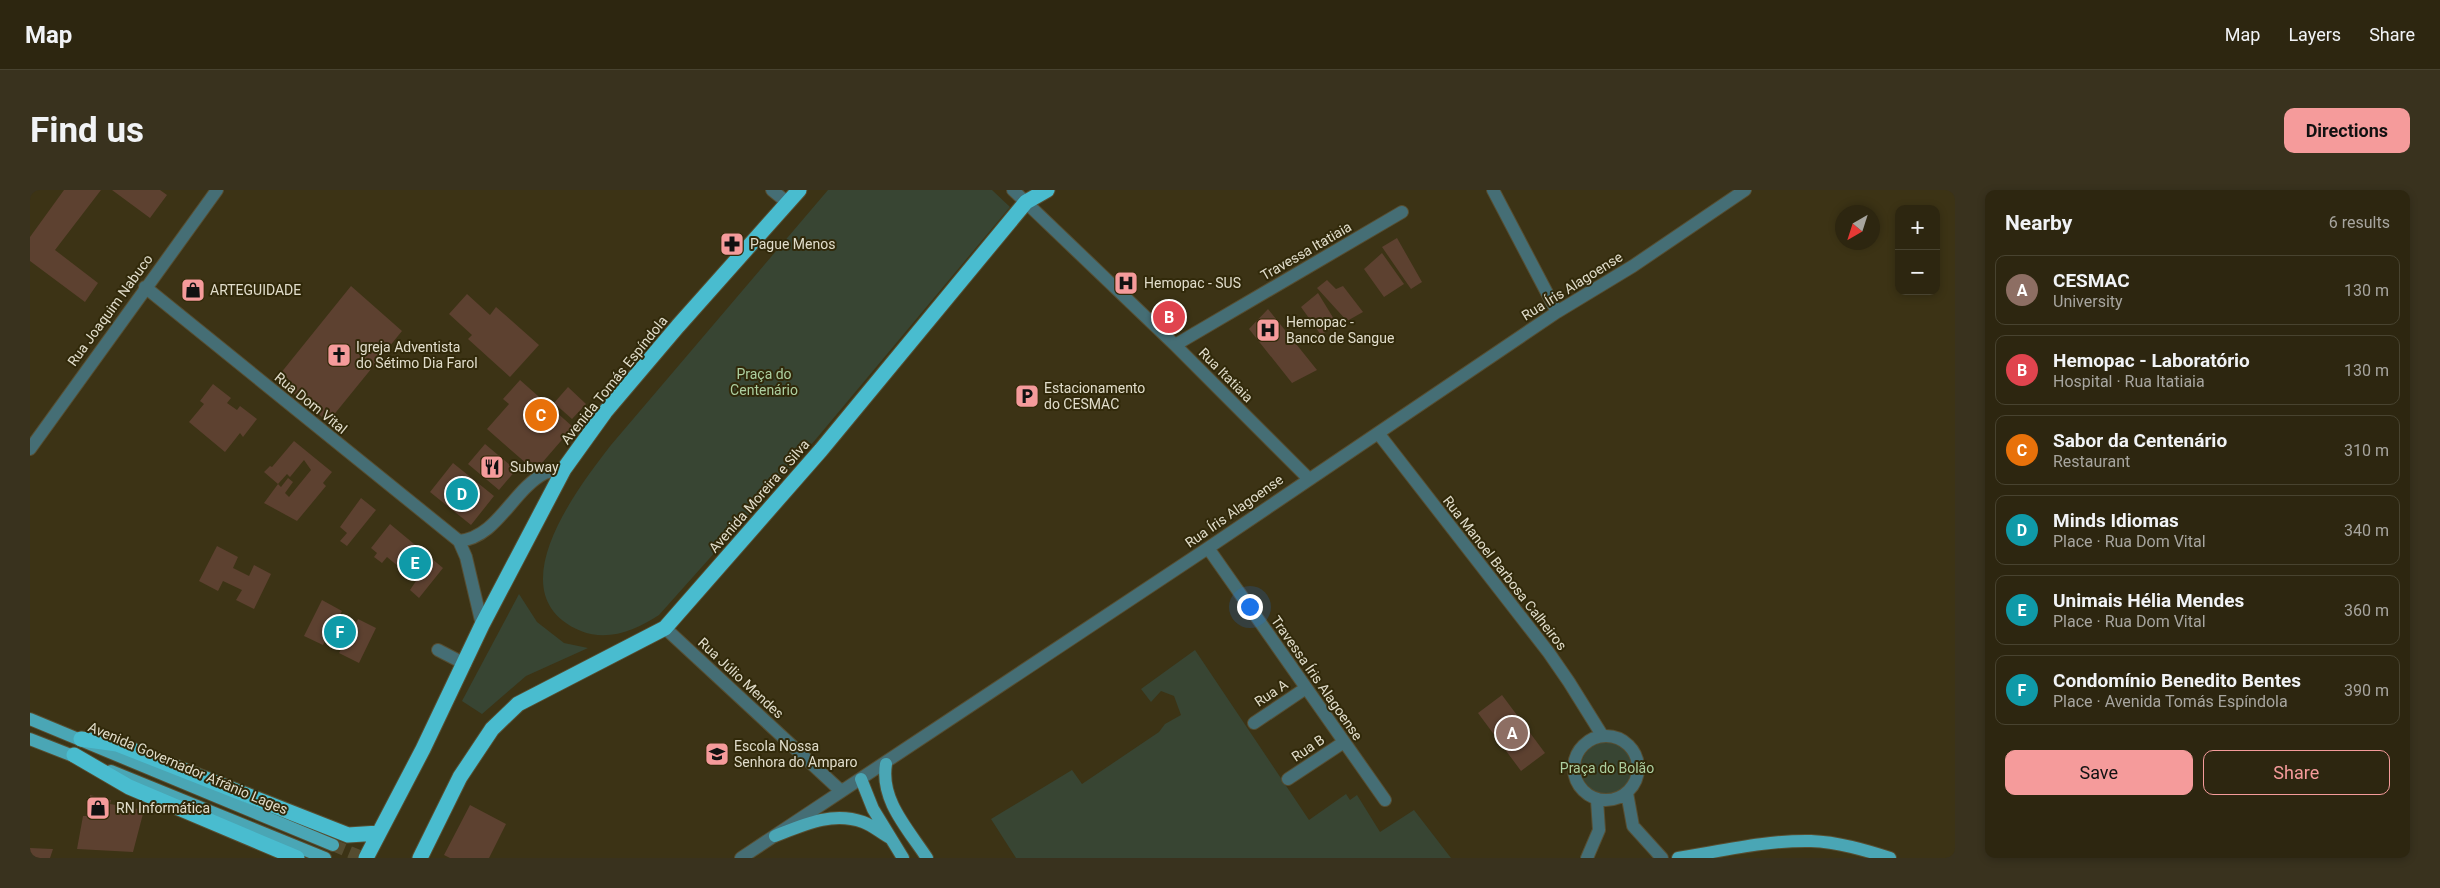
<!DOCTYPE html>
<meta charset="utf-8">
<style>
:root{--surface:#2d2610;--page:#39321e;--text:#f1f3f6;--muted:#a7a59f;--line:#484330;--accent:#f59b9b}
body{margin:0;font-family:Roboto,sans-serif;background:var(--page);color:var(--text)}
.controls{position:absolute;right:15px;top:15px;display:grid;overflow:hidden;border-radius:10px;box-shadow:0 2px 8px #0003}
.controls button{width:45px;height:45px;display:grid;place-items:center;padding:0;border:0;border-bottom:1px solid var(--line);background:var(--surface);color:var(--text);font:25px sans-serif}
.compass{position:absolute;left:1805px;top:15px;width:45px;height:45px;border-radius:50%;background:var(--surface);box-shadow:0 2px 8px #0003;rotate:219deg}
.you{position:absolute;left:1219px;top:416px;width:18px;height:18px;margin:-12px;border:4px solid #fff;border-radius:50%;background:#1a73e8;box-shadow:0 0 0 8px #1a73e833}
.badge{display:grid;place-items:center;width:32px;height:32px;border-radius:50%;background:var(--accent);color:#fff;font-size:16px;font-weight:700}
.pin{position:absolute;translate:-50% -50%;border:2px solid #fff;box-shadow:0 1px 5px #0006}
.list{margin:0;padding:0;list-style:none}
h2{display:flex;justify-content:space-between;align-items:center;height:65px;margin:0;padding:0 20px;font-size:21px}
h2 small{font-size:16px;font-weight:400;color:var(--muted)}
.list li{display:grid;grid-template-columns:32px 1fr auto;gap:15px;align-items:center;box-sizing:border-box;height:70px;margin:0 10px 10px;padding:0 10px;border:1px solid var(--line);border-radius:10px}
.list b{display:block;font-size:19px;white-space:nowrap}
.list p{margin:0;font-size:16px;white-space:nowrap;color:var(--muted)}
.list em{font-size:16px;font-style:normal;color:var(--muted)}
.actions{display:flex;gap:10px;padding:15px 20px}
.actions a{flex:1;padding:11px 0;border:1px solid var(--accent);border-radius:10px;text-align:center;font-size:18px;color:var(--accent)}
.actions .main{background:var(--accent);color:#111}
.map{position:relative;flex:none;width:1925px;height:668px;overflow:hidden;border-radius:10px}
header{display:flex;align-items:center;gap:30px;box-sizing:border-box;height:70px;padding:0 25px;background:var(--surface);border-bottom:1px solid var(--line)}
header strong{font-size:24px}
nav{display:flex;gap:28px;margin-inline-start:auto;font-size:18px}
.intro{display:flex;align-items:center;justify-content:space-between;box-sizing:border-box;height:120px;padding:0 30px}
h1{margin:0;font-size:35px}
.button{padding:12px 22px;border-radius:10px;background:var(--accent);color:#111;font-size:18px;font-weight:700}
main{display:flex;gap:30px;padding:0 30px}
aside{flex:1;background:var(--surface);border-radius:10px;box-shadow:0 2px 8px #0003}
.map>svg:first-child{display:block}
.green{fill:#384533}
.building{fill:#5d4130}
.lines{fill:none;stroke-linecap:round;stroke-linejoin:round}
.primary-tunnel{stroke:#554c30;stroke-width:12;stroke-dasharray:12 6;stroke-linecap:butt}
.street-casing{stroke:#564e32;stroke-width:14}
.primary-casing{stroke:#564e32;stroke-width:14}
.highway-casing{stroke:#564e32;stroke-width:17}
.street{stroke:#456e75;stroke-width:12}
.primary{stroke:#4aa6b5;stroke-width:12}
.highway{stroke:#49bccf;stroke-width:15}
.labels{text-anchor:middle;stroke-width:4;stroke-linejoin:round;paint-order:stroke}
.poi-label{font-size:14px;fill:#e1ddcb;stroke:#31290a;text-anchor:start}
.street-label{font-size:14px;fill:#e1ddcb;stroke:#31290a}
.park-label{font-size:14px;fill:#add0a1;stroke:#31290a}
</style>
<header>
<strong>Map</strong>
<nav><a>Map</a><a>Layers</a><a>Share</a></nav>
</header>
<div class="intro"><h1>Find us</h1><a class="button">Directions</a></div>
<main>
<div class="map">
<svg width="1925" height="668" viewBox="0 0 1925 668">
<rect width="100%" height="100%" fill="#3c3315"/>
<path class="green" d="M798,0H962L980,17L786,249L629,425C606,440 578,452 551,441C465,405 547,299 581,255Z
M489,404L507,432L534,453L558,458L496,486L452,524L432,511Z
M1165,460L1279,630L1316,604L1320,610L1327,605L1350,642L1384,620L1421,668H986L961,629L1042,580L1052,594L1129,542L1135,534L1151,525L1144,506L1131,501L1121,512L1111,499Z
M1551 578a26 26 0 1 1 52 0a26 26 0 1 1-52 0Z"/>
<path class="building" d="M34,0H71L25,60L68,93L55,112L0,71V47Z
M82,0H130L137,5L120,28Z
M1367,48L1392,92L1381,99L1352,57Z
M1352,63L1374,94L1354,107L1334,79Z
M1297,90L1306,99L1313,96L1333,122L1317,131L1287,98Z
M321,96L372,141L298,232L246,189Z
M1288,103L1307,134L1291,145L1271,117Z
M437,104L460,125L466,117L509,155L480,187L438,149L442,145L419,124Z
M1238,119L1287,180L1262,193L1219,139Z
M490,190L543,237L505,281L457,239L479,214L473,209Z
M183,194L201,208L197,213L207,220L210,216L227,229L213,247L210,243L195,262L159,232L174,214L170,211Z
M538,197L556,214L542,229L524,213Z
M264,251L302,282L293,293L296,296L267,331L234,313L248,294L251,297L258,288L263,292L255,303L259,307L281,280L274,270L260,287L257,284L248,294L234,282L240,276L242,277Z
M455,254L486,280L469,300L438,274Z
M423,273L464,306L441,335L400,302Z
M331,308L346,320L317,356L310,351L317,343L310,337Z
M360,334L413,378L389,408L380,400L386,391L357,367L352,373L344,367L347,363L341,358Z
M187,356L208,367L203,378L219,386L224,375L241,384L224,419L206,410L212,400L193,391L188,401L169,391Z
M292,410L312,421L307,431L323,439L328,429L346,438L329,473L309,463L314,454L297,446L293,455L274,446Z
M1472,505L1515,563L1491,581L1448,523Z
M60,605L81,610L80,614L114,620L103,662L47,659L53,626H57Z
M440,615L476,634L459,668H420L414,665Z
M0,658L23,659L20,668H0Z"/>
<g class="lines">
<path class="primary-tunnel" d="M303,655L334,668"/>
<g class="street-casing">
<path id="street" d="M742,0L758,13
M983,0L1145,155L1278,288
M1463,0L1527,122
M115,97L429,351L436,367L452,435
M1145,155L1372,22
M1348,243L1519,463L1539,492L1572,545
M0,259L187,0
M429,351C468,347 482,300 515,283C521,281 528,280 534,279
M1178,358L1355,610
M635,438L811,601
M408,460L435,474
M1224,533L1276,498
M1544 578a32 32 0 1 1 64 0a32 32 0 1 1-64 0Z
M1258,589L1314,552
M1597,603L1603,636L1632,668
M711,668L1178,358L1527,122L1603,76L1715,0
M1557,668L1569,640L1567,610"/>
</g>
<g class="primary-casing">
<path id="primary" d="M0,529L303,655
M0,549L51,569
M856,574C850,610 878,639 897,668
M81,581L295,668
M831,589L843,619L873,668
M745,646C773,635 802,621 833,632C842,635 851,643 860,648
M1648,668C1692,661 1737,650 1781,651C1808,652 1835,660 1860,668"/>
</g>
<g class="highway-casing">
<path id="highway" d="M51,549L87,554L318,645L349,643
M44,565L99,597L267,668
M336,668L393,559L452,435L534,279L575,222L648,136L769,0
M390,668L430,587L462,539L488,514L635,438L791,260L996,12L1017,0"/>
</g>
<use href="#street" class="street"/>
<use href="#primary" class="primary"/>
<use href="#highway" class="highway"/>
</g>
<defs>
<g id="pharmacy-square" transform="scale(1.25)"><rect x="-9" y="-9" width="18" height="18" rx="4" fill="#f59b9b" stroke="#31290a"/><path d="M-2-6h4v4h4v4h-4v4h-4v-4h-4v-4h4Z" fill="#111"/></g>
<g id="hospital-square" transform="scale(1.25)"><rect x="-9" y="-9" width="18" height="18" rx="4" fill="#f59b9b" stroke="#31290a"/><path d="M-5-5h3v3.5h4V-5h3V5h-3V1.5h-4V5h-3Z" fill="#111"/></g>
<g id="shop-square" transform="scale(1.25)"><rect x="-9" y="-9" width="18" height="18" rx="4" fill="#f59b9b" stroke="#31290a"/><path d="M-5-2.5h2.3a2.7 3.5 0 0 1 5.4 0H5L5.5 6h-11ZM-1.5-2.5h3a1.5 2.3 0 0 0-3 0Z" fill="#111"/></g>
<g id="church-square" transform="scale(1.25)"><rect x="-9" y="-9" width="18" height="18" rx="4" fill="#f59b9b" stroke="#31290a"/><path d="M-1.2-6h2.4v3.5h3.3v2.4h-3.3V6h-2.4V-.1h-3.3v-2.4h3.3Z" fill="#111"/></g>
<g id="parking-square" transform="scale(1.25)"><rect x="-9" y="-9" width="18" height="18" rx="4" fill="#f59b9b" stroke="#31290a"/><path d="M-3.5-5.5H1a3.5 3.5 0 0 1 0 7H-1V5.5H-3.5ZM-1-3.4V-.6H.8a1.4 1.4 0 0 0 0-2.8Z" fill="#111"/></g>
<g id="restaurant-square" transform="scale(1.25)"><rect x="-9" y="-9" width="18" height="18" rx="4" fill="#f59b9b" stroke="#31290a"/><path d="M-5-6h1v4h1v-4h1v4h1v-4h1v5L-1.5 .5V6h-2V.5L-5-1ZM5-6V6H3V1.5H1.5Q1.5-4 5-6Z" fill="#111"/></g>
<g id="school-square" transform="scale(1.25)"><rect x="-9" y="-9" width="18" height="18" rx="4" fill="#f59b9b" stroke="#31290a"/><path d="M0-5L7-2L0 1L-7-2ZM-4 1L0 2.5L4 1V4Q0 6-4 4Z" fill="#111"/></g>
</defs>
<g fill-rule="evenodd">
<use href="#pharmacy-square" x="702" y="54"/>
<use href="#hospital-square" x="1096" y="93"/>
<use href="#shop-square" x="163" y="100"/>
<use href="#hospital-square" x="1238" y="140"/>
<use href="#church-square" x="309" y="165"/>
<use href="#parking-square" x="997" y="206"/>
<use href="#restaurant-square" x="462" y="277"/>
<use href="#school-square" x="687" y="564"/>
<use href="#shop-square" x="68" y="618"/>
</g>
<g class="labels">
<g class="poi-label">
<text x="720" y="59">Pague Menos</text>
<text x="1114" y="98">Hemopac - SUS</text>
<text x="180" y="105">ARTEGUIDADE</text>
<text x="1256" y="137">Hemopac -<tspan x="1256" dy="16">Banco de Sangue</tspan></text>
<text x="326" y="162">Igreja Adventista<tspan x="326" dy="16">do Sétimo Dia Farol</tspan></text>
<text x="1014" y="203">Estacionamento<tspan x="1014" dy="16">do CESMAC</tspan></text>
<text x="480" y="282">Subway</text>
<text x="704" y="561">Escola Nossa<tspan x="704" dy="16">Senhora do Amparo</tspan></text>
<text x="86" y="623">RN Informática</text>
</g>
<g class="street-label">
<text transform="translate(1276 61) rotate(-30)" y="5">Travessa Itatiaia</text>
<text transform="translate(1542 96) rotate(-32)" y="5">Rua Íris Alagoense</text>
<text transform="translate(80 120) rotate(-54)" y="5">Rua Joaquim Nabuco</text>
<text transform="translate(1196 185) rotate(45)" y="5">Rua Itatiaia</text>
<text transform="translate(584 190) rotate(-51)" y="5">Avenida Tomás Espíndola</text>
<text transform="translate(281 213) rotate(39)" y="5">Rua Dom Vital</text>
<text transform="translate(729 306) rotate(-49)" y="5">Avenida Moreira e Silva</text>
<text transform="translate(1204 321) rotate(-35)" y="5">Rua Íris Alagoense</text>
<text transform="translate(1475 383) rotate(52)" y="5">Rua Manoel Barbosa Calheiros</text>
<text transform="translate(711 488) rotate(43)" y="5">Rua Júlio Mendes</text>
<text transform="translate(1287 488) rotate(55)" y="5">Travessa Íris Alagoense</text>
<text transform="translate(1241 503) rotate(-34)" y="5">Rua A</text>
<text transform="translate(1278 558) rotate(-34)" y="5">Rua B</text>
<text transform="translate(158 578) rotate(23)" y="5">Avenida Governador Afrânio Lages</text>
</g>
<g class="park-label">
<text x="734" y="189">Praça do<tspan x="734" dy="16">Centenário</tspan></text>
<text x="1577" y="583">Praça do Bolão</text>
</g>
</g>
</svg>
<div class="controls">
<button>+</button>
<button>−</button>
</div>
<svg class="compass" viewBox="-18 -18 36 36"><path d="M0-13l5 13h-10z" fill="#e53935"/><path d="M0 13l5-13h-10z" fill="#a7a59f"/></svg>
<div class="you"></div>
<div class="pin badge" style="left:1482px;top:543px;background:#8d6e63">A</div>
<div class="pin badge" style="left:1139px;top:127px;background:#e0444e">B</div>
<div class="pin badge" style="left:511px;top:225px;background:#e8710a">C</div>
<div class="pin badge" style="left:432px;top:304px;background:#0f9aa8">D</div>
<div class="pin badge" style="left:385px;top:373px;background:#0f9aa8">E</div>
<div class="pin badge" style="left:310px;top:442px;background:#0f9aa8">F</div>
</div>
<aside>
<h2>Nearby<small>6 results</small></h2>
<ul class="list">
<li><span class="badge" style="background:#8d6e63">A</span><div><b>CESMAC</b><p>University</p></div><em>130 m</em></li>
<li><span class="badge" style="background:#e0444e">B</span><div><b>Hemopac - Laboratório</b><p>Hospital · Rua Itatiaia</p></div><em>130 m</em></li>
<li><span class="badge" style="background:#e8710a">C</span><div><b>Sabor da Centenário</b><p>Restaurant</p></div><em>310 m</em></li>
<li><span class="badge" style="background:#0f9aa8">D</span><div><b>Minds Idiomas</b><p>Place · Rua Dom Vital</p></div><em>340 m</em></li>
<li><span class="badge" style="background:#0f9aa8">E</span><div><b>Unimais Hélia Mendes</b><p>Place · Rua Dom Vital</p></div><em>360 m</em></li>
<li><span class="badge" style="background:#0f9aa8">F</span><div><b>Condomínio Benedito Bentes</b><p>Place · Avenida Tomás Espíndola</p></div><em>390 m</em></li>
</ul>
<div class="actions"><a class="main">Save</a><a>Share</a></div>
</aside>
</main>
